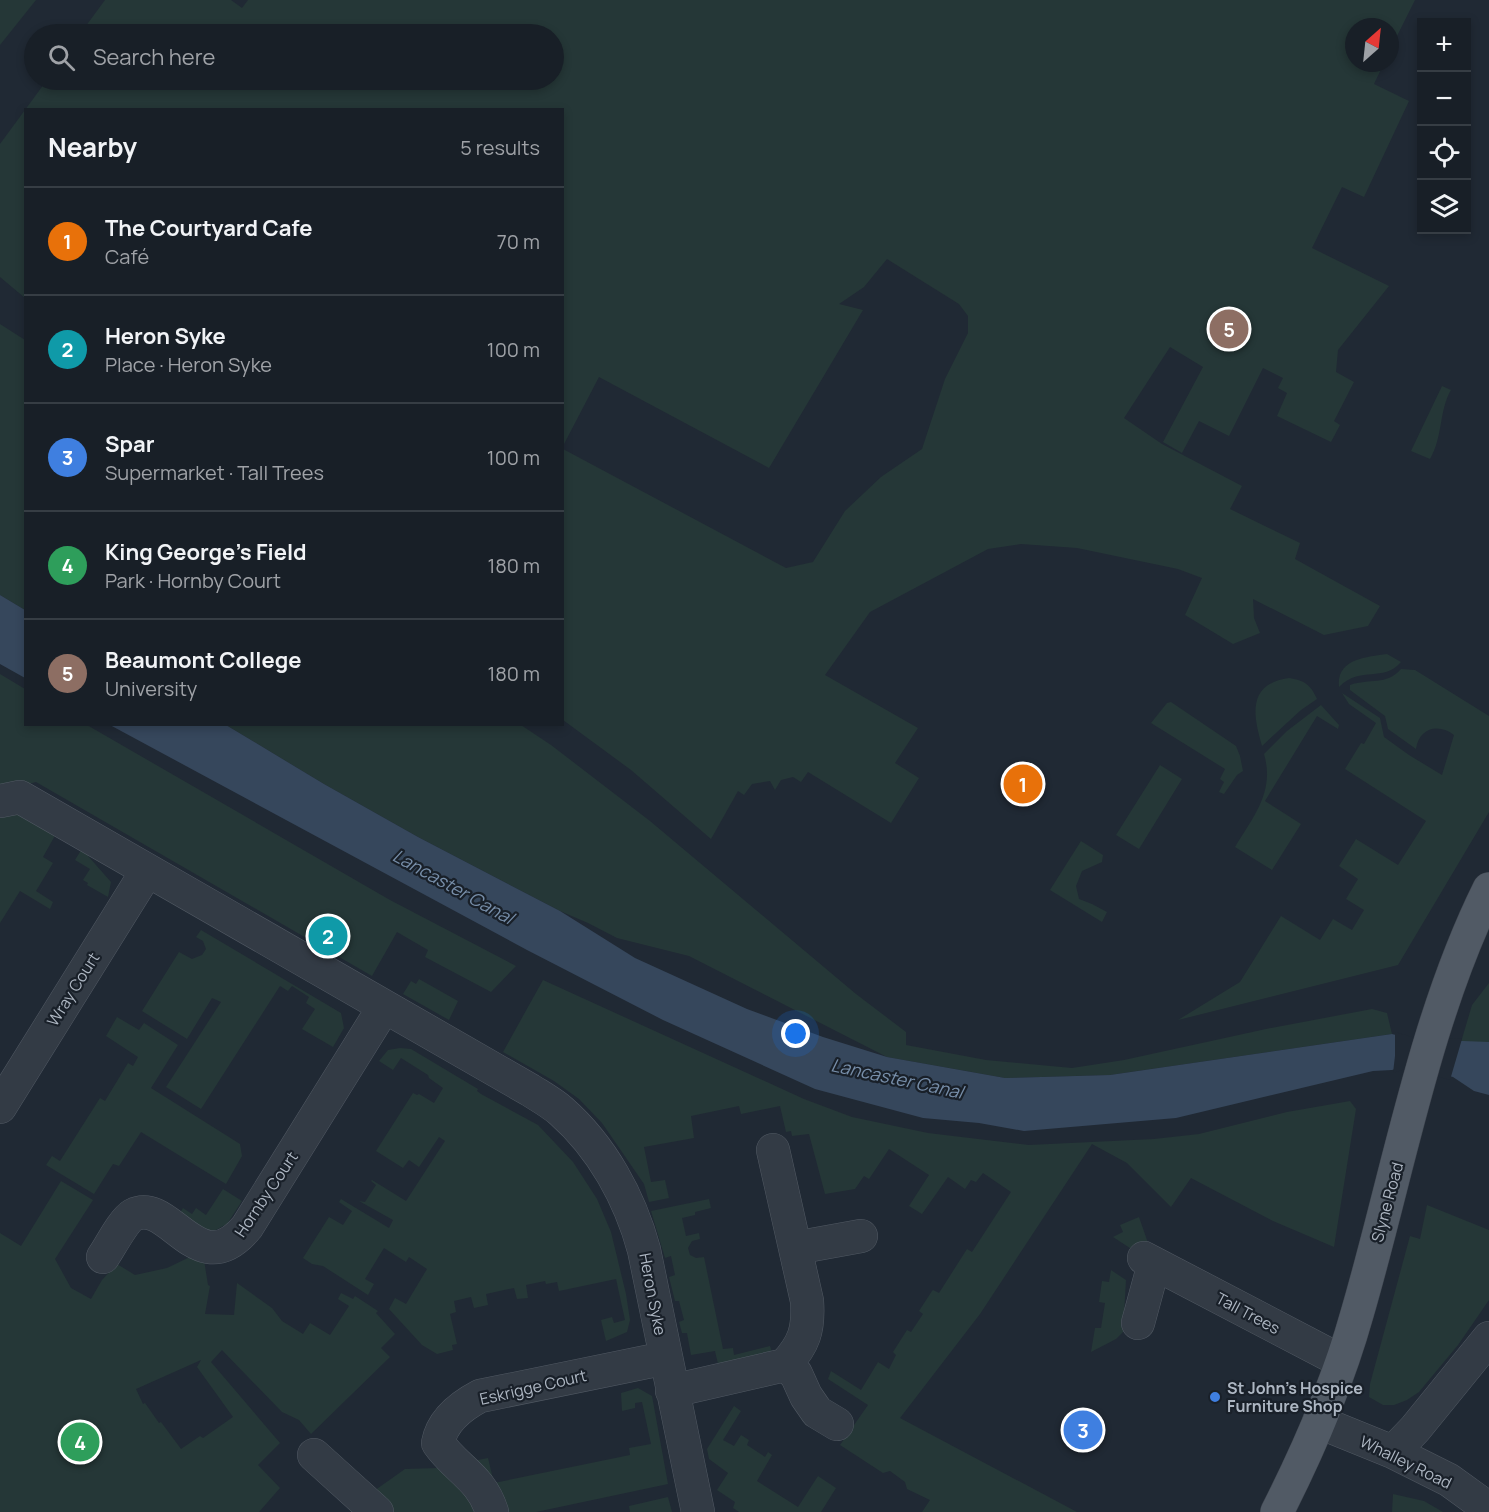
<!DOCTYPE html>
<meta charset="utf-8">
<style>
:root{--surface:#181f27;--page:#21272f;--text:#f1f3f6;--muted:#9fa2a7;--line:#363d44;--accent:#d93025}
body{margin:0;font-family:Manrope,sans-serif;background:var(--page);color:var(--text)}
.controls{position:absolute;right:18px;top:18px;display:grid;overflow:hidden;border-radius:0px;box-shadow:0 3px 9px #0003}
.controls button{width:54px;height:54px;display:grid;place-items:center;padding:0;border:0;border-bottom:2px solid var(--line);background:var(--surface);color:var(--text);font:30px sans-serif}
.compass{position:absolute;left:1345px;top:18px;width:54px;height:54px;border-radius:50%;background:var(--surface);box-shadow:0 3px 9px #0003;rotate:27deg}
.you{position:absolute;left:796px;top:1034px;width:21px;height:21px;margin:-15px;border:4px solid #fff;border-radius:50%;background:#1a73e8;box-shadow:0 0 0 9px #1a73e833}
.badge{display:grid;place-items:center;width:39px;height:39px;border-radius:50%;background:var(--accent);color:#fff;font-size:20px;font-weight:700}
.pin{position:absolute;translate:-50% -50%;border:3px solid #fff;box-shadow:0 2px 6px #0006}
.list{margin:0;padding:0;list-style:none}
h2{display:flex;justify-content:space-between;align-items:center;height:78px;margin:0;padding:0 24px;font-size:26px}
h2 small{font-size:20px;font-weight:400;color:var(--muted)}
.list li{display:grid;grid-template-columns:39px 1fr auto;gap:18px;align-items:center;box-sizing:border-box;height:108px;padding:0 24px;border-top:2px solid var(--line)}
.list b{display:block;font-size:22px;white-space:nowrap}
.list p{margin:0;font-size:20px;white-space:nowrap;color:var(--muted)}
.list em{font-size:20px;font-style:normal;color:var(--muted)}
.icon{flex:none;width:33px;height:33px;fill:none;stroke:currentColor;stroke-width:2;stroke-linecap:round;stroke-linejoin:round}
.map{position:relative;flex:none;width:1489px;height:1512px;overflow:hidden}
.search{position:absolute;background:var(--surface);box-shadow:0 3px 9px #0003;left:24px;top:24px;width:540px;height:66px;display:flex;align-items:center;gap:15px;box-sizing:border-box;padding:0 21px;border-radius:33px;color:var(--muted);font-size:22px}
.panel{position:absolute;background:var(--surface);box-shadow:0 3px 9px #0003;left:24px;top:108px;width:540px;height:618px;border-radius:0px}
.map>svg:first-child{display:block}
.green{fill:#253737;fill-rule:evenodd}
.water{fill:#36475c}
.pier{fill:#202934}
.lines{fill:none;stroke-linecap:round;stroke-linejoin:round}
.minor-casing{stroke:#515963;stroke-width:34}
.major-casing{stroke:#3d444e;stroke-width:34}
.minor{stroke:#333b45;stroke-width:33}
.major{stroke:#515a65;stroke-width:33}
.shop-dot{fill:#3f7fe0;stroke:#192029;stroke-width:2}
.labels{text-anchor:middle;stroke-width:4.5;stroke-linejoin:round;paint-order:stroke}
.street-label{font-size:16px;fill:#adb6c2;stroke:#192029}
.poi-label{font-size:16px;font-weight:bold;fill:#adb6c2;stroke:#192029;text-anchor:start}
.water-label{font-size:18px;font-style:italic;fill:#778ea9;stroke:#192029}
</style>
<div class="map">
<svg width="1489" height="1512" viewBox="0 0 1489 1512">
<rect width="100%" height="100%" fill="#202934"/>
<path class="green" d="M0,0H36L0,45Z
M105,0H231L242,8L248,0H1415L1390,50V27H1354V63H1384L1374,84L1409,101L1364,197L1342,187L1312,248L1389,286L1338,350L1336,372L1354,382L1334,421L1340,425L1331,442L1277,416L1287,393L1278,388L1283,378L1263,368L1229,436L1199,421L1182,453L1163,442L1203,367L1170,347L1124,418L1162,444L1242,486L1230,509L1300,543L1295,559L1380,606L1368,626L1324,635L1253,599L1254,618L1260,633L1233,644L1185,615L1202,578L1178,569L1077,548L1021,544L988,549L870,612L825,675L918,728L895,763L919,778L891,823L808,772L801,782L793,777L781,780L775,790L770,781L752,784L744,795L738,791L711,839L631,770L563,720V449L786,568L813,562L845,511L881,477L922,449L945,379L968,333V316L959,304L887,259L864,287L839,304L863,310L769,468L599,377L563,446L562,110H26L25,298L0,277V144L47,80H554V34H80Z
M0,324L25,340V610L0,595Z
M1442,386L1451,390C1439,410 1443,437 1430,459L1411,451Z
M1387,654L1401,662C1383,683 1361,665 1339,687C1336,659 1366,657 1387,654Z
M1401,669L1415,670L1489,716V812L1398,965L1178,1020L1240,982L1281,916L1320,940L1333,919L1352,930L1364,910L1346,899L1358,879L1339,866L1356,839L1398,865L1426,821L1345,769L1361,743L1364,744L1376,723L1349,704L1342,693L1380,718L1384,737L1409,755L1442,775L1454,735C1438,723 1419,728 1416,749L1388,729L1385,716L1350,690V685C1370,678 1386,686 1401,669Z
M0,674L25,689L26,724L87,725L390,900L516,966L491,992L425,957L428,950L397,932L372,976L36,782L0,791Z
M1289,678C1304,680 1311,685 1317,699L1301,710L1262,746C1253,715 1247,684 1289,678Z
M1171,702L1236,746L1240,756L1243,771L1237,775L1224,794L1219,792L1224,782L1220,779L1225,769L1151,723L1167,703Z
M1321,705L1339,725L1338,729L1317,716L1265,801L1301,824L1272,870L1235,847C1254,816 1275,791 1264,754L1287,731Z
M226,725H521L551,745L650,821L856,994L906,1032V1045L986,1060L1072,1068L1124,1060L1266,1029L1372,1009L1387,1013L1392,1034L1110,1075L1005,1078L887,1057L689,956L617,938L588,923L560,911L418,837L324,784Z
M1160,765L1182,779L1139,849L1116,835Z
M23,813L39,817L91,850L88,856L111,882L108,897L87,885L88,883L83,880L90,869L75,860L83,847L57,832L43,857L53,863L36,891L53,902L50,909L20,891L0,923V815Z
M1081,841L1103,855L1102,862L1082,871L1076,886L1079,899L1092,904L1107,912L1102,922L1050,890Z
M201,930L341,1013L344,1028L333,1047L302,1029L315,1009L306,1003L309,997L292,986L288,991L280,986L201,1109L166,1087L221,1002L212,998L187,1039L142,1011L179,952L192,959L202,955L206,949L203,941L196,937Z
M419,979L458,1001L449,1020L403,994L411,981L416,984Z
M543,980L804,1099L852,1117L928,1133L1029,1145L1154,1139L1199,1134L1287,1112L1350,1101L1356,1109L1334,1247L1273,1221L1191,1178L1171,1207L1127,1163L1092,1144L980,1314L900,1418L1077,1512H922L930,1500L907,1489L905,1482L890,1471L883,1473L840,1445L868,1405L828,1379L831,1371L861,1390L878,1362L889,1369L896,1355L893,1352L907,1330L911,1332L923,1314L919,1311L932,1291L933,1290L939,1293L967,1249L972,1252L1011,1192L983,1173L976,1182L971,1180L965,1189L948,1177L922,1214L909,1206L929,1175L889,1149L869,1179L864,1176L855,1189L825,1194L809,1134L792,1136L791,1131L786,1132L780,1106L741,1114L739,1106L691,1116L694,1138L644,1147L651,1182L665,1180L669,1198L649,1202L644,1184L602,1123L579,1099L554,1081L503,1052Z
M1489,983V1042H1461L1472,1005Z
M117,1017L139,1030L144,1023L178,1045L151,1088L240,1144L242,1156L226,1184L141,1132L119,1166L113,1164L94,1194L46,1165L52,1156L60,1161L100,1098L105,1101L128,1063L133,1066L138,1057L106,1036Z
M400,1048L411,1049L478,1089L477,1091L481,1094L538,1125L573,1162L597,1199L611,1232L626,1294L630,1320L627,1332L606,1341L601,1320L612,1317L614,1323L625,1320L616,1279L559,1291L557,1282L546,1284L545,1281L526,1285L528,1298L517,1299L514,1288L486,1294L488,1305L474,1308L471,1297L454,1301L456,1312L450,1314L457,1344L452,1345L453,1350L437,1354L422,1345L389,1309L395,1298L406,1304L427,1269L409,1257L406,1262L384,1248L365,1279L374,1284L368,1295L323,1266L312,1264L303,1258L329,1217L343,1225L352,1211L339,1202L341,1199L389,1228L393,1220L359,1201L365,1202L376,1185L371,1181L372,1180L406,1201L445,1141L439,1137L419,1167L409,1160L403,1168L376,1151L413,1093L417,1095L419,1094L434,1103L443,1088L429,1078L428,1075L401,1058L393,1070L379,1061L388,1050Z
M61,1181L93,1200L55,1259L71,1288L91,1299L102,1280L117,1264L135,1275L167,1268L194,1255L204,1260L208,1285L210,1286L205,1314L234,1315L237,1283L272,1308L282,1321L303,1334L310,1323L330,1335L349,1306L338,1299L341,1293L353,1299L355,1296L378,1311L376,1313L395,1334L381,1348L390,1357L311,1434L299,1420L282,1412L222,1350L211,1362L280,1443L258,1465L280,1488L259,1512H0V1233L21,1246ZM201,1360L197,1367L233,1417L203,1438L200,1436L181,1449L161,1422L159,1423L145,1403L143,1404L136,1389Z
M223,1189L242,1201L227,1224L212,1232L178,1216L183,1208L192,1214L196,1208L206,1215Z
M709,1199L711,1208L695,1212V1215L682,1218L686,1236L699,1233L700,1239L692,1241L688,1248L690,1255L696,1258L704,1257L723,1349L733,1348L734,1355L770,1346L774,1359L718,1364L715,1351L691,1355L687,1333H682L679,1322L684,1320L679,1301H675L669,1277L675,1275L671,1256L665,1258L651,1211Z
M1427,1205L1489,1230V1300L1458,1345L1419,1392L1407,1400L1394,1405H1383L1369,1397L1370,1384L1410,1236L1420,1239Z
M1139,1217L1148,1243L1133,1250L1113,1237L1123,1232L1120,1225Z
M1111,1270L1126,1280L1123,1332L1116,1339L1091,1352L1095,1328H1101L1105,1303L1099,1302L1102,1281L1109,1282Z
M638,1388L652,1396L668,1484L536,1512H499L468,1462L488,1458L494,1483L630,1455L629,1448L651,1444L642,1402L635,1403V1408L622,1411L621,1393Z
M734,1406L741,1411L723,1440L734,1446L741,1435L749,1440L747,1445L765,1457L768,1452L772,1455L757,1481L798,1507L818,1476L836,1488L821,1512H739L733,1508L735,1502L717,1490L728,1473L709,1459L707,1449Z
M439,1468L484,1512H392L371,1493L405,1469Z
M1393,1494L1424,1501L1443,1512H1392Z
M668,1497L672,1512H630L629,1506Z"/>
<path class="water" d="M0,595L25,610V678L0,664Z
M110,725H226L324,784L418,837L560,911L635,958L747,1009L823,1037L887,1057L1005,1078L1110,1075L1392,1034L1411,1039L1489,1042V1095L1474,1091L1453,1077L1408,1065L1392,1070L1373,1071L1176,1118L1024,1131L979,1123L923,1118L815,1089L663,1020L527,950Z"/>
<path class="pier" d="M1395,1032L1412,1037L1462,1039L1450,1080L1408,1068L1393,1073L1395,1056Z"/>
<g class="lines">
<g class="minor-casing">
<path id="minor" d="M0,801L20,797L530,1090C541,1097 552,1103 561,1111C602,1147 630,1198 644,1250L698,1512
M0,1107L147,871
M795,1248L861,1236
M103,1257C110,1247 123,1221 133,1215C170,1196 198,1286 247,1227L384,1007
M1144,1258L1341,1361
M1138,1323L1154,1264
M785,1365L796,1374L806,1396L817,1412L837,1424
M672,1391L785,1365C804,1344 809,1330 807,1301L773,1150
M1319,1422L1393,1452L1449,1480L1489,1509
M1393,1452L1415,1429L1489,1338
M314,1455L377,1512
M492,1512C481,1477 457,1470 438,1443C442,1421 461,1406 480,1396L666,1358"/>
</g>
<g class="major-casing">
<path id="major" d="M1277,1512C1309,1449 1338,1382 1357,1314C1398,1174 1424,1020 1489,889"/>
</g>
<use href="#minor" class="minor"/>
<use href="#major" class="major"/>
</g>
<circle class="shop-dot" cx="1215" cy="1397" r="6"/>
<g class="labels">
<g class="street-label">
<text transform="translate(73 989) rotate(-58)" y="6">Wray Court</text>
<text transform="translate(266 1194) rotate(-56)" y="6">Hornby Court</text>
<text transform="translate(1387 1202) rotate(-75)" y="6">Slyne Road</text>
<text transform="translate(653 1294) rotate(79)" y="6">Heron Syke</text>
<text transform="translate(1248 1313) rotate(28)" y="6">Tall Trees</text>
<text transform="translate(533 1387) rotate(-13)" y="6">Eskrigge Court</text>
<text transform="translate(1406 1462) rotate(26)" y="6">Whalley Road</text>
</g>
<g class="poi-label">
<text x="1227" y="1394">St John's Hospice<tspan x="1227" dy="18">Furniture Shop</tspan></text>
</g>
<g class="water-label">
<text transform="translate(453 887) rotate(29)" y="6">Lancaster Canal</text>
<text transform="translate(897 1079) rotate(12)" y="6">Lancaster Canal</text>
</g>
</g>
</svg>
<div class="controls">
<button>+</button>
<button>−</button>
<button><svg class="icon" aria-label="locate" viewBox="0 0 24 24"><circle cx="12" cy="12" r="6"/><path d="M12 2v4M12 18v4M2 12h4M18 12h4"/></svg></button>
<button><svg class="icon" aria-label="layers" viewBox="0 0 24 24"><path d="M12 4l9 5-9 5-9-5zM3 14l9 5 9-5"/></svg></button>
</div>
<svg class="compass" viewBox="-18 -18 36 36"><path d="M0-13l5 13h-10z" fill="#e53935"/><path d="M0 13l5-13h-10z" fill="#9fa2a7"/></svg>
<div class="you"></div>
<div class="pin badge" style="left:1023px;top:784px;background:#e8710a">1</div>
<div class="pin badge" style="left:328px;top:936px;background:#0f9aa8">2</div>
<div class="pin badge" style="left:1083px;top:1430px;background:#3f7fe0">3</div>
<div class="pin badge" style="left:80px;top:1442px;background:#2e9e5b">4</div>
<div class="pin badge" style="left:1229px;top:329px;background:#8d6e63">5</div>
<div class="search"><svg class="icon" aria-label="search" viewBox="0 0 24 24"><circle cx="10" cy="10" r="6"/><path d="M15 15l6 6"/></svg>Search here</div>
<section class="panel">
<h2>Nearby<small>5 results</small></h2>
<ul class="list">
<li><span class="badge" style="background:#e8710a">1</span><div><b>The Courtyard Cafe</b><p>Café</p></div><em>70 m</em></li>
<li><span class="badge" style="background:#0f9aa8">2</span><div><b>Heron Syke</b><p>Place · Heron Syke</p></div><em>100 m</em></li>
<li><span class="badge" style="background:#3f7fe0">3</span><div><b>Spar</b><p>Supermarket · Tall Trees</p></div><em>100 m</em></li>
<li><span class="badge" style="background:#2e9e5b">4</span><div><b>King George's Field</b><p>Park · Hornby Court</p></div><em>180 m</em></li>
<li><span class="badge" style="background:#8d6e63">5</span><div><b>Beaumont College</b><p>University</p></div><em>180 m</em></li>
</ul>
</section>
</div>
